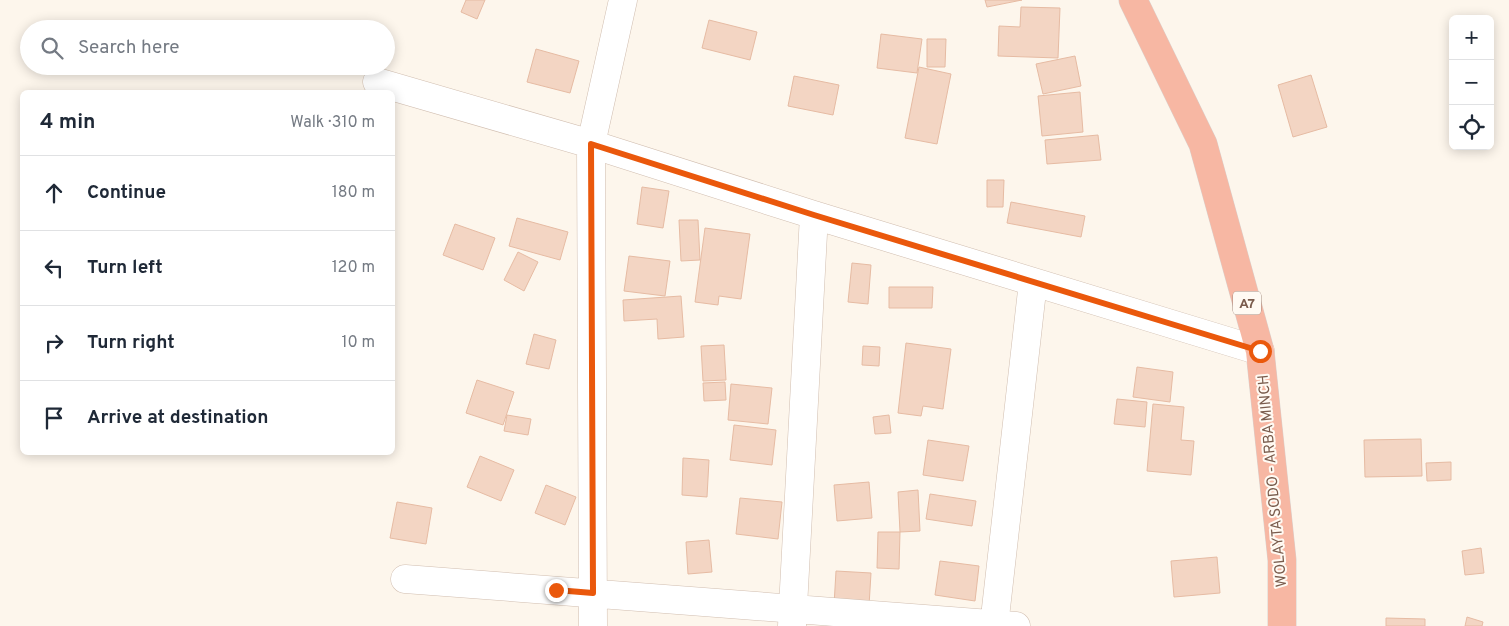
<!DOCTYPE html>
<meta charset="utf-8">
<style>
:root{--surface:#fff;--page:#f2f2f3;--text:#1f2937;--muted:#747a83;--line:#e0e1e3}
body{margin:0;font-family:Overpass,sans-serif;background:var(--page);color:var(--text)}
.controls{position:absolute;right:15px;top:15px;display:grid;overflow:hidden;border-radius:8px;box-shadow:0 2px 12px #0003}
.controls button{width:45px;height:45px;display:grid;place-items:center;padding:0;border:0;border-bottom:1px solid var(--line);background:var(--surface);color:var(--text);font:25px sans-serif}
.stop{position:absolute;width:15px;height:15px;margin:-11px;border:4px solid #ea580c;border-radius:50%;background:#fff}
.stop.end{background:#ea580c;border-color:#fff;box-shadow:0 1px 5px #0008}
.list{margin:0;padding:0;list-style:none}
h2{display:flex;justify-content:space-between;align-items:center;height:65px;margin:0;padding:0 20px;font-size:21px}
h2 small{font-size:16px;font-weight:400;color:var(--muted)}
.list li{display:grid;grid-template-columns:32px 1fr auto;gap:15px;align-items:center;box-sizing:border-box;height:75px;padding:0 20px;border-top:1px solid var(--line)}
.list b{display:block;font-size:19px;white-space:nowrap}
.list em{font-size:16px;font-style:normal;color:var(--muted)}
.icon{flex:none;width:28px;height:28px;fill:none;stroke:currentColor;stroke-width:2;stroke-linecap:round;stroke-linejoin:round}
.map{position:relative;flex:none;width:1509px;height:626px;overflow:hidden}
.search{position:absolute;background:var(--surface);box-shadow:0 2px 12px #0003;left:20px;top:20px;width:375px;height:55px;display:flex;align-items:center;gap:12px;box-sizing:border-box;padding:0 18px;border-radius:28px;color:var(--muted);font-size:19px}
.panel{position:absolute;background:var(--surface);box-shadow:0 2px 12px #0003;left:20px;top:90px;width:375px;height:365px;border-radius:8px}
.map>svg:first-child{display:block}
.building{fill:#f3d5c3;stroke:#e6bba3}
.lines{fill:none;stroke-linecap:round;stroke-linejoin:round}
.minor-casing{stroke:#d1beb0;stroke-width:29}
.highway-casing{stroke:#dad1cd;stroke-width:29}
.minor{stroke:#fff;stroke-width:28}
.highway{stroke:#f7b7a3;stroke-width:28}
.route{stroke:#ea580c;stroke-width:6}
.labels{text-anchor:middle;stroke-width:4;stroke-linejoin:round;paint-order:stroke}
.shield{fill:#fffaf3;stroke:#a28b7f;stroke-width:1}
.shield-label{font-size:14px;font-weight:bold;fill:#7a5c4d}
.street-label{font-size:15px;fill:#7a5c4d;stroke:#fffaf3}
</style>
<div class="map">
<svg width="1509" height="626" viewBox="0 0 1509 626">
<rect width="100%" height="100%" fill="#fdf6ec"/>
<path class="building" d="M466,0H485L477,19L461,12Z
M985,0H1022L987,7Z
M1021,7L1060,8L1058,58L998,56L999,26L1020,27Z
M709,20L757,32L750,60L702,48Z
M881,34L922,39L917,73L877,68Z
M927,39H946L945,67H927Z
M536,49L579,61L570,93L527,82Z
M1075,56L1081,86L1043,94L1036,64Z
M919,67L951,74L937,144L905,138Z
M1311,75L1327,127L1293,137L1278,85Z
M794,76L839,85L833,115L788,106Z
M1080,92L1083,132L1042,136L1038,96Z
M1098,135L1101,160L1047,164L1045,140Z
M987,180H1004L1003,207H987Z
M642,187L669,191L663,228L637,224Z
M1011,202L1085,216L1081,237L1007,223Z
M517,218L568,232L560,260L509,246Z
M679,220H698L700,260L681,261Z
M455,224L495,238L483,270L443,255Z
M705,228L750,234L741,299L719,296L718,305L695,302Z
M518,252L538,262L524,291L504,280Z
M629,256L670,261L665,296L624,291Z
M852,263L871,265L868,304L848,302Z
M889,287H933L932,308H889Z
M681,296L684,337L658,339L657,319L624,321L623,300Z
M534,334L556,340L549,369L526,364Z
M906,343L951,349L943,409L923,406L921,416L898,413Z
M724,345L726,380L703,381L701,346Z
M863,346L880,347L879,366L862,365Z
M1137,367L1173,372L1170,402L1133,397Z
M477,380L514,392L503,425L466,413Z
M725,382L726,400L704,401L703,383Z
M731,384L772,388L768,424L728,420Z
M1117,399L1147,402L1145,427L1114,424Z
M1153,404L1184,407L1181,440L1194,441L1191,475L1147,471Z
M507,415L531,419L528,435L504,431Z
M889,415L891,433L875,434L873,417Z
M734,425L776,430L772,465L730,460Z
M1421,439L1422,476L1365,477L1364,440Z
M928,440L969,446L963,481L923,475Z
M480,456L514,470L501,501L467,487Z
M683,458L709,460L707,497L682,495Z
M1451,462V480L1427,481L1426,463Z
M869,482L872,518L837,521L834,485Z
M546,485L576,497L565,525L535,513Z
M918,490L920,531L900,532L898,492Z
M930,494L976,501L972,526L926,519Z
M740,498L782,502L778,539L736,534Z
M397,502L432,508L426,544L390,538Z
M878,532H900L899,569L877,568Z
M709,540L712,572L688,574L686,542Z
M1481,548L1484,573L1465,575L1462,551Z
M1217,557L1220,593L1174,597L1171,561Z
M940,561L979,566L975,601L935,595Z
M836,571L871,573L869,606L834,605Z
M1467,617L1483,622L1482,626H1465Z
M1386,618L1425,619V626H1386Z"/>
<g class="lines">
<g class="minor-casing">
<path id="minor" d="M377,82L591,144L814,215L1260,351
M405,579L1016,626
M593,626L591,144L623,0
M792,626L814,215
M994,626L1033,282"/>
</g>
<g class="highway-casing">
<path id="highway" d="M1133,0L1203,144L1260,351L1282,560V626"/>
</g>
<use href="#minor" class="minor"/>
<use href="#highway" class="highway"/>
</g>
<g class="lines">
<path class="route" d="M556,590L593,593L591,144L814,215L1260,351"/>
</g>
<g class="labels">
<rect class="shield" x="1233" y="291.5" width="28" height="23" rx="4"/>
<g class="shield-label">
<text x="1247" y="308">A7</text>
</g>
<g class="street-label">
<text transform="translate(1272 481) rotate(-95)" y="5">WOLAYTA SODO - ARBA MINCH</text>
</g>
</g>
</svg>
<div class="controls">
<button>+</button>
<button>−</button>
<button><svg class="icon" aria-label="locate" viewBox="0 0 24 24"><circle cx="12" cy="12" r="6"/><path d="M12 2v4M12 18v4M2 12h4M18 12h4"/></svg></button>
</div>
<div class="stop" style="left:1260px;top:351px"></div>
<div class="stop end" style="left:556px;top:590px"></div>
<div class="search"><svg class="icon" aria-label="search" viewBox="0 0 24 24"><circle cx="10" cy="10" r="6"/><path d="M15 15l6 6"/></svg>Search here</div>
<section class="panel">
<h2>4 min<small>Walk · 310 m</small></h2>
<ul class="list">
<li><svg class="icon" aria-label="ahead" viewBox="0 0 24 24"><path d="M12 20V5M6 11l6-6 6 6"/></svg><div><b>Continue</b></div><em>180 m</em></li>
<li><svg class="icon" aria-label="left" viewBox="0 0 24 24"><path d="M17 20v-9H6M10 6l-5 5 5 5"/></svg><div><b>Turn left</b></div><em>120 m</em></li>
<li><svg class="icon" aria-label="right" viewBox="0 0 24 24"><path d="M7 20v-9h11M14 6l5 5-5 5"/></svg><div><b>Turn right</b></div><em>10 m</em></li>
<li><svg class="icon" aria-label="arrive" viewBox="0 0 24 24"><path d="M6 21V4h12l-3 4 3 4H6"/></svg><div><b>Arrive at destination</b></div></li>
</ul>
</section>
</div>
